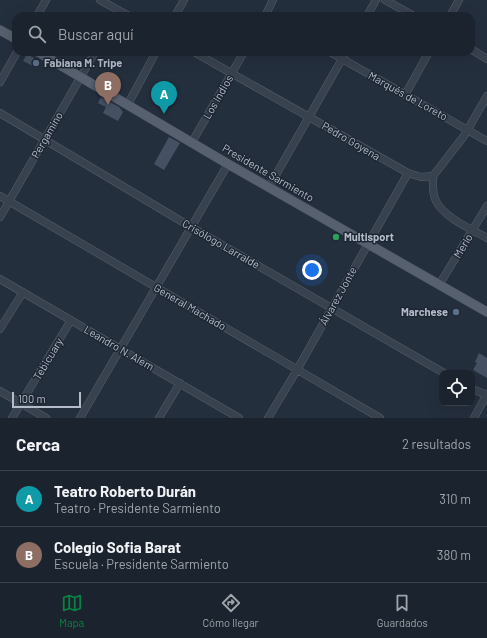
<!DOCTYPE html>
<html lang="es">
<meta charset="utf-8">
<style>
:root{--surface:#1b232e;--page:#282f3a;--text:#f1f3f6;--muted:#a0a4aa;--line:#39404a;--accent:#0b8043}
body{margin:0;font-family:Barlow,sans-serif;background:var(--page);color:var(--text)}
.controls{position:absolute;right:12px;bottom:12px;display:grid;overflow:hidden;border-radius:8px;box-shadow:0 4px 16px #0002}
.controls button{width:36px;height:36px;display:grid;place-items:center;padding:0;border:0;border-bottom:1px solid var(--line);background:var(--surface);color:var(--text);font:20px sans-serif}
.scale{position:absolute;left:12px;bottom:10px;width:69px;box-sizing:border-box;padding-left:4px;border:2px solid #b4bcc9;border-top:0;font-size:11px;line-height:14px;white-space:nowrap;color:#b4bcc9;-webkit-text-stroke:3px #1d2633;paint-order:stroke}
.you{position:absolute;left:312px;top:270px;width:14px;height:14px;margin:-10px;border:3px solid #fff;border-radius:50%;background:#1a73e8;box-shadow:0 0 0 6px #1a73e833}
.badge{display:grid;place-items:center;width:26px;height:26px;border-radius:50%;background:var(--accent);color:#fff;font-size:13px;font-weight:700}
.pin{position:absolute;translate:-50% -33px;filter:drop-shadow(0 1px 2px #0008)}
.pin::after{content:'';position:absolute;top:21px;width:14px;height:12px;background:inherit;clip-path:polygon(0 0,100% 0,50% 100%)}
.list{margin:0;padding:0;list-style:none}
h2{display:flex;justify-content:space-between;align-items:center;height:52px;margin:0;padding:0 16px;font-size:17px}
h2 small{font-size:13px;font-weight:400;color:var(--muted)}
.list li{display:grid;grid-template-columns:26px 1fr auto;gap:12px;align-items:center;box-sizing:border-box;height:56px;padding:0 16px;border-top:1px solid var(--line)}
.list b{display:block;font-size:15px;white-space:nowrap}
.list p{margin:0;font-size:13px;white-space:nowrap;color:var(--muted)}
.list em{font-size:13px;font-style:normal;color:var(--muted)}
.icon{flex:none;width:22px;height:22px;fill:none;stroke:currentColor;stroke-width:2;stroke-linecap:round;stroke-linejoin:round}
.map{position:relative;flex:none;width:487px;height:418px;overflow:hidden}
.search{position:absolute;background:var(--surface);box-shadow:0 4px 16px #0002;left:12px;right:12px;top:12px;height:44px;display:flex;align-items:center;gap:10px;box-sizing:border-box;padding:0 14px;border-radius:12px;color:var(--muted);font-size:15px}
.sheet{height:164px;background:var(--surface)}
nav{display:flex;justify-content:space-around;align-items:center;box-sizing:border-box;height:56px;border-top:1px solid var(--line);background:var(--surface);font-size:11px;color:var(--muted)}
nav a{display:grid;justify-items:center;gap:2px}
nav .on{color:var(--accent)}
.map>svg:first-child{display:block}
.building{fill:#455162}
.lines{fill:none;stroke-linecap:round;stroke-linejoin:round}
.minor-casing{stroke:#565f6c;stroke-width:8}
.major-casing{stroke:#414a57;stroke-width:10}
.minor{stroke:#38414e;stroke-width:7}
.major{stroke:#56606e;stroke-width:9}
.service-dot{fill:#5c6f8a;stroke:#1d2633;stroke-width:1.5}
.leisure-dot{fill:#2e9e5b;stroke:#1d2633;stroke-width:1.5}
.labels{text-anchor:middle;stroke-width:3;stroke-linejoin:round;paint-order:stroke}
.poi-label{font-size:11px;font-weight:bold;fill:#b4bcc9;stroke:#1d2633;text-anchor:start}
.street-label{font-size:11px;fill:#b4bcc9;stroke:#1d2633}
</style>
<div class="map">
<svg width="487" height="418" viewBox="0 0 487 418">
<rect width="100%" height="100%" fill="#242f3e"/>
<path class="building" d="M27,54L41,62L37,68L23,61Z
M101,97L119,107L123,112L118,121L103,113L106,107L98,103Z
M169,137L180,143L164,170L154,164Z
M479,353L487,358V378L473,370L477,363L475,362Z"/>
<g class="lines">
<g class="minor-casing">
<path id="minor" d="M100,0L129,16
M385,0L414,16
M37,16L46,0
M175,16L184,0
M265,16L273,0
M367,16L376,0
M450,16L459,0
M471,49L487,59
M194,52L408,173L421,177L433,176
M330,52L487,141
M0,82L17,52
M405,95L429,52
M128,104L156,52
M0,113L191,227L444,373
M192,142L244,52
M433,176L464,136L487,96
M433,176C433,184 432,193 436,201C443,217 473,230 487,238
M269,187L346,52
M0,196L380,418
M0,217L95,52
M0,279L239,418
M439,285L487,206
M0,329L23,292
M472,389L487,395
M0,391L46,418
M12,418L71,320
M80,418L228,164
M159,418L180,383
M268,418L297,370L408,173
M474,418L487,394"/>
</g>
<g class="major-casing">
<path id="major" d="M0,30L16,39
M38,52L228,164L487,312"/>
</g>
<use href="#minor" class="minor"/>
<use href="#major" class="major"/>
</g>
<g class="service-dot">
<circle cx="36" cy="63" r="4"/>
<circle cx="456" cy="312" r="4"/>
</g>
<circle class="leisure-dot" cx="336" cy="237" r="4"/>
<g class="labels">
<g class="poi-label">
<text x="44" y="67">Fabiana M. Tripe</text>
<text x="344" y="241">Multisport</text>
<text x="448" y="316" text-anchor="end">Marchese</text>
</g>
<g class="street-label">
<text transform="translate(408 96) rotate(29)" y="4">Marqués de Loreto</text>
<text transform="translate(218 97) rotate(-60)" y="4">Los Indios</text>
<text transform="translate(47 135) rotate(-60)" y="4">Pergamino</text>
<text transform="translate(351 141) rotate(30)" y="4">Pedro Goyena</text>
<text transform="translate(268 173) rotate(30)" y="4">Presidente Sarmiento</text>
<text transform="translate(221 244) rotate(30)" y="4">Crisólogo Larralde</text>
<text transform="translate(463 246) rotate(-59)" y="4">Merlo</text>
<text transform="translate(338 296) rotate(-61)" y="4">Álvarez Jonte</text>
<text transform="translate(190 307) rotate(30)" y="4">General Machado</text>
<text transform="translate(119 348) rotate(30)" y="4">Leandro N. Alem</text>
<text transform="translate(48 359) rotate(-59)" y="4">Tebicuary</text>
</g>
</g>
</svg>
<div class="controls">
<button><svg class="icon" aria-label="locate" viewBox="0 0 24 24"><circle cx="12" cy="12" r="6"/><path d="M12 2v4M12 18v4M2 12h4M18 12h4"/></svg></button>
</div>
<div class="scale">100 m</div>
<div class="you"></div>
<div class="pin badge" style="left:164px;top:114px;background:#0f9aa8">A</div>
<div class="pin badge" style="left:108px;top:105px;background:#8d6e63">B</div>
<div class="search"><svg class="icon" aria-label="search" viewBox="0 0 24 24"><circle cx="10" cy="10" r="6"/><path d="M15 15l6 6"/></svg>Buscar aquí</div>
</div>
<section class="sheet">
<h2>Cerca<small>2 resultados</small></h2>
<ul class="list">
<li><span class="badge" style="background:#0f9aa8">A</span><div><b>Teatro Roberto Durán</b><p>Teatro · Presidente Sarmiento</p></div><em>310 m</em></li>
<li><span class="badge" style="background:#8d6e63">B</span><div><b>Colegio Sofia Barat</b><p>Escuela · Presidente Sarmiento</p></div><em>380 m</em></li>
</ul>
</section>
<nav>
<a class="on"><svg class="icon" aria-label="map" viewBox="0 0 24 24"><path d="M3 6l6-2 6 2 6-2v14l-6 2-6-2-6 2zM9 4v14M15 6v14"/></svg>Mapa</a>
<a><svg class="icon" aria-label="directions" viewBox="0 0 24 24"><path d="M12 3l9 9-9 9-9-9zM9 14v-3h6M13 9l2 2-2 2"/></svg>Cómo llegar</a>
<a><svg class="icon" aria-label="saved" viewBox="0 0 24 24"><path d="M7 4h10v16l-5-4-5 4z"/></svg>Guardados</a>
</nav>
